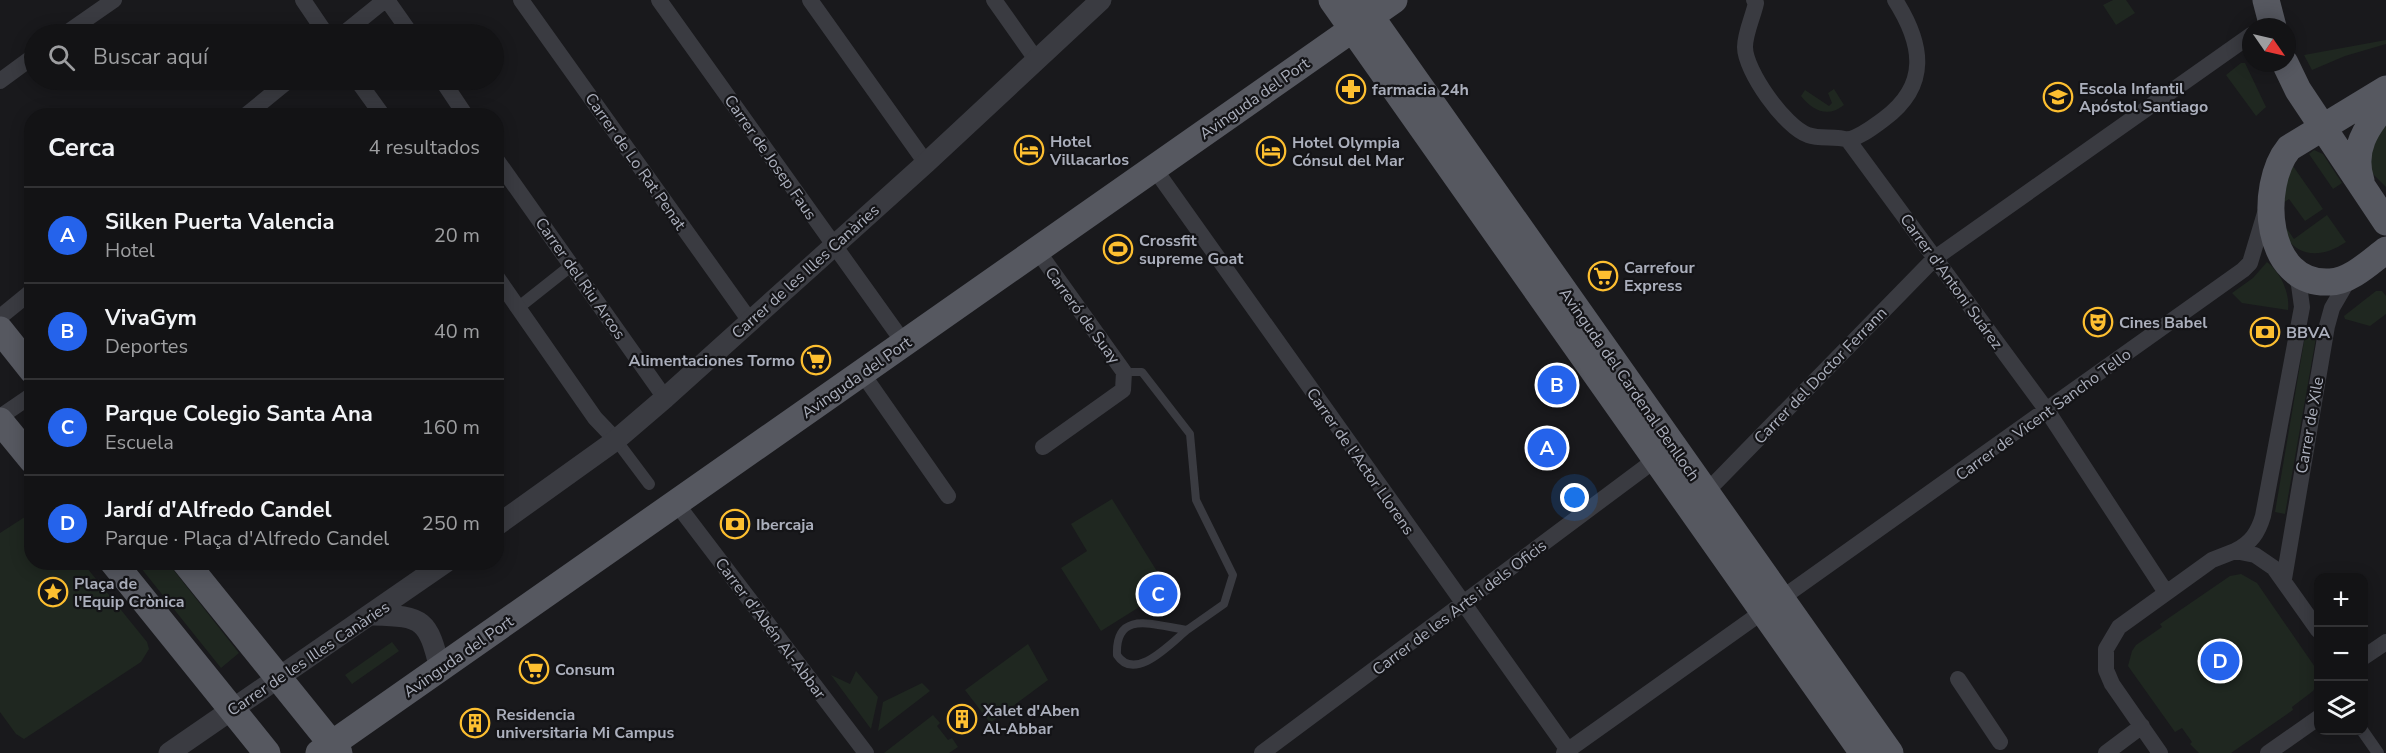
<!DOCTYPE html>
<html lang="es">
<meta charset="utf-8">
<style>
:root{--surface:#131315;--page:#1c1c1e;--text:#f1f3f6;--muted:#9d9ea0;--line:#323234;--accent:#2563eb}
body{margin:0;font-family:"Nunito Sans",sans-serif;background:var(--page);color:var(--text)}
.controls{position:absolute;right:18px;bottom:18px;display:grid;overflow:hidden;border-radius:12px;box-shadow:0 3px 15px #0003}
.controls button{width:54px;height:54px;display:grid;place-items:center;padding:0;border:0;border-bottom:2px solid var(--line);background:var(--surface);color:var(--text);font:30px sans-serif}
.compass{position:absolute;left:2242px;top:18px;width:54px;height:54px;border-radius:50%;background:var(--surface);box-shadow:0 3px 15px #0003;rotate:124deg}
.you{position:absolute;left:1575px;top:498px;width:21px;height:21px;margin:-15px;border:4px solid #fff;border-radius:50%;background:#1a73e8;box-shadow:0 0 0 9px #1a73e833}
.badge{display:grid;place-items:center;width:39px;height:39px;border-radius:50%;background:var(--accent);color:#fff;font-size:20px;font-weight:700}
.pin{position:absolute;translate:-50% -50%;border:3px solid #fff;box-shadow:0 2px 6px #0006}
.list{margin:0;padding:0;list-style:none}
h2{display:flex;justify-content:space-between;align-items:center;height:78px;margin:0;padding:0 24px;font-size:26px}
h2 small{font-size:20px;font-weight:400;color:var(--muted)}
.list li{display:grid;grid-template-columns:39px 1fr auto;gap:18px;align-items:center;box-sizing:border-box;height:96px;padding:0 24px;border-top:2px solid var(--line)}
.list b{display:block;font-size:22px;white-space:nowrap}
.list p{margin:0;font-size:20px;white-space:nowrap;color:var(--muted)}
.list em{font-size:20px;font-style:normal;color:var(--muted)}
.icon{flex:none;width:33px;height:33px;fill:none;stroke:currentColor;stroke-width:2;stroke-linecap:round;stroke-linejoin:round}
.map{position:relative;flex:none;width:2386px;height:753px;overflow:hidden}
.search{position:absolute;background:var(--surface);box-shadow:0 3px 15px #0003;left:24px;top:24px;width:480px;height:66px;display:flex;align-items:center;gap:15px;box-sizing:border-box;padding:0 21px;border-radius:33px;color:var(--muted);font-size:22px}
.panel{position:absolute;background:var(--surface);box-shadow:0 3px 15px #0003;left:24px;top:108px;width:480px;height:462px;border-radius:24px}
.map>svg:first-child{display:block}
.green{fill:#1f2720}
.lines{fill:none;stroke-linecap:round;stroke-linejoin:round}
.service{stroke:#3a3b41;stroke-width:8}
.pedestrian{stroke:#3a3b41;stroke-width:12}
.minor{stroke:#3a3b41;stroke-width:16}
.tertiary{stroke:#3a3b41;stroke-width:21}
.primary{stroke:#565860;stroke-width:27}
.labels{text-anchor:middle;stroke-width:4.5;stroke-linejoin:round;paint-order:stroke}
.poi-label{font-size:16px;font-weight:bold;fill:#abafbc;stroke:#141417;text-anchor:start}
.street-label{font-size:16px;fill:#abafbc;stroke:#141417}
</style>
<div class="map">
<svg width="2386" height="753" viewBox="0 0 2386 753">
<rect width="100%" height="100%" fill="#19191c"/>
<path class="green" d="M2113,0H2126L2135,13L2116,25L2103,5Z
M2386,40V44L2345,56L2312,70L2304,55Z
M2241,63H2245L2266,107L2256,116L2226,75Z
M1834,89L1844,105C1828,118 1813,111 1801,96L1805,90L1829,106L1832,103L1828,93Z
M2386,121V187L2371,172V136Z
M2314,150L2323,154L2342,183L2333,189L2309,154Z
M2293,166L2323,209L2305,221L2289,199L2281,204L2280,219L2294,239L2327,215L2346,242C2317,262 2288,256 2278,219C2275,204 2286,179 2293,166Z
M2267,262C2281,273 2290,293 2288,310L2242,303L2232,293L2253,278Z
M2376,291H2382L2386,296V314L2370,326L2345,319L2344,316Z
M2306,330L2317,332L2285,514L2275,512Z
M1112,499L1168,589L1101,631L1061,568L1087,551L1071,524Z
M31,513L32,562L83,563L147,642L149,649L141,662L24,739L16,734L0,712V533Z
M137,563H168L239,653L221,668Z
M2241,574L2257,583L2317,670L2318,682L2313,691L2292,707L2293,710L2231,753H2199L2190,744L2192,742L2182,728L2175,732L2128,666L2132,651L2136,645L2162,627L2160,624L2230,576Z
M392,642L399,651L352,684L345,675Z
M1028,644L1048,680L990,723L965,690Z
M856,671L878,697L871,729L831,675L850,684Z
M922,683L930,691L878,731L883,702Z
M933,715L940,723L937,726L948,740L952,738L958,747L949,753H884Z"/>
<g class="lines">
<path class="service" d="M1124,372H1142L1190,434L1196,500L1233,575L1224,604L1187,630C1156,626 1115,608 1117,655C1135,683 1171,643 1187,630"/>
<path class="pedestrian" d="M519,307L572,265
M616,440L649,484
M2362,730L2378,753"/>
<path class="minor" d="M303,0L326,34
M387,0L411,34
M521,0L750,321
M659,0L904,343
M810,0L926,163
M994,0L1035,58
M1754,0L1756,3C1753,17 1745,33 1745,47C1745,71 1785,127 1808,135C1821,140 1835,135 1848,140L2048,412L2165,591
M65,34L114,0
M343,34L385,0
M357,80L383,116
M442,80L466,116
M0,81L34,56
M245,116L289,80
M1848,140C1862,136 1873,127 1884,119C1930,85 1923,44 1895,0
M496,159L665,398
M1154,168L1570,753
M1037,250L1124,372L1123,390L1043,447
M496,276L595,418L616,440
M0,317L32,291
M862,373L948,496
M0,417L32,395
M1704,490L1716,482L1935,258L2251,35
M676,503L866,753
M2235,551C2251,543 2258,533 2263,516L2302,307L2299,285L2293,269
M2284,579L2327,326L2332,308L2350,277
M2364,657L2386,642
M1958,679L2000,742
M1262,753L1655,460
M1564,753L2243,270L2250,263L2265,213
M2106,753L2142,726
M2160,753L2112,684L2106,670V649L2119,627L2212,560L2235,551L2255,555L2274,568L2318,630
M2268,753L2318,718"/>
<path class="tertiary" d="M496,526L616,440L665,398L926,163L1101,0
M373,615C424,616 428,620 440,669
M169,753L446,562"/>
<path class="primary" d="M1332,0L1863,753
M1359,0L1890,753
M2266,0L2273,27
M2285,63L2298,90L2386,222
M2386,89L2289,148C2258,186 2264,286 2330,282C2351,281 2370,262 2386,250
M2361,181C2351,150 2366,127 2386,104
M0,330L32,370
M0,421L32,460
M113,562L267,753
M185,562L339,753
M319,753L1394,0"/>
</g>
<defs>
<g id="pharmacy-ring" transform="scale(1.5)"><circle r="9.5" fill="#141417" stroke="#fdbf30" stroke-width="1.5"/><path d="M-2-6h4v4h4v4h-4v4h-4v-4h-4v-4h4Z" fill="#fdbf30"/></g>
<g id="school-ring" transform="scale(1.5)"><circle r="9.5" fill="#141417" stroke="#fdbf30" stroke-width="1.5"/><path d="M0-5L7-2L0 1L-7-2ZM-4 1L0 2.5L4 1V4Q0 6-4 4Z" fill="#fdbf30"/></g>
<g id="hotel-ring" transform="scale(1.5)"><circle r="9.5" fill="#141417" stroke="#fdbf30" stroke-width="1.5"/><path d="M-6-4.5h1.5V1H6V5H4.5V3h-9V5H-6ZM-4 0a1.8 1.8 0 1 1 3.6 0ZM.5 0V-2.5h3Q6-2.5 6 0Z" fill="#fdbf30"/></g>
<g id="stadium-ring" transform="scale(1.5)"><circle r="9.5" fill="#141417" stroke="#fdbf30" stroke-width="1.5"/><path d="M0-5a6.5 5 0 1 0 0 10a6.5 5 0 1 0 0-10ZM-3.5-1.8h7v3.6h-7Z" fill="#fdbf30"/></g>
<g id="supermarket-ring" transform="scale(1.5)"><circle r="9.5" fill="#141417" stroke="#fdbf30" stroke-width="1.5"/><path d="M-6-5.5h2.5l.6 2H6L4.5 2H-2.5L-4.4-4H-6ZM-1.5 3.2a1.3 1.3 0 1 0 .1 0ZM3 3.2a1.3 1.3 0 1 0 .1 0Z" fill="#fdbf30"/></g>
<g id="theatre-ring" transform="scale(1.5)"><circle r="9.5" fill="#141417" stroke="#fdbf30" stroke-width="1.5"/><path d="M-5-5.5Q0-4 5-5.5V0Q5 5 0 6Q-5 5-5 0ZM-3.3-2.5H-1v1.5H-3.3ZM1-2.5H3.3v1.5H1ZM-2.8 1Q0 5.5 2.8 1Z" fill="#fdbf30"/></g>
<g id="bank-ring" transform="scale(1.5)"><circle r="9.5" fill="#141417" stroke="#fdbf30" stroke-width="1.5"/><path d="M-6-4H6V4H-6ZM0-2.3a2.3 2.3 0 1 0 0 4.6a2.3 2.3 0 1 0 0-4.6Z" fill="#fdbf30"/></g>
<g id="sight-ring" transform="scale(1.5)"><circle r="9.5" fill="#141417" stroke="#fdbf30" stroke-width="1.5"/><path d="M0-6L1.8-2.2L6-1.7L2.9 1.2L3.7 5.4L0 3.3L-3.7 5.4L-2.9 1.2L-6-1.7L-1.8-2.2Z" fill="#fdbf30"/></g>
<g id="building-ring" transform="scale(1.5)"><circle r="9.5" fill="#141417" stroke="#fdbf30" stroke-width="1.5"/><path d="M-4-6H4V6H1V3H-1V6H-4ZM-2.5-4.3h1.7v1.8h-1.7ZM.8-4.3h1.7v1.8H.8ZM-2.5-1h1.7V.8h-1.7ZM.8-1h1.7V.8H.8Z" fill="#fdbf30"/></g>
</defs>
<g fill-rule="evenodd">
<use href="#pharmacy-ring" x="1351" y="89"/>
<use href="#school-ring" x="2058" y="97"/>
<use href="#hotel-ring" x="1029" y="150"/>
<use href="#hotel-ring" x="1271" y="151"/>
<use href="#stadium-ring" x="1118" y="249"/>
<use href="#supermarket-ring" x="1603" y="276"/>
<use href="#theatre-ring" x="2098" y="322"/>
<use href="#bank-ring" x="2265" y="332"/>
<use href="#supermarket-ring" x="816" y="360"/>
<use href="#bank-ring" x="735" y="524"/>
<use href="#sight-ring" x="53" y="592"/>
<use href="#supermarket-ring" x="534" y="669"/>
<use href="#building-ring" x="962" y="719"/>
<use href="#building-ring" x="475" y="723"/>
</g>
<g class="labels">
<g class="poi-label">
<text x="2079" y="94">Escola Infantil<tspan x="2079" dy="18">Apóstol Santiago</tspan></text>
<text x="1372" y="95">farmacia 24h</text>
<text x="1050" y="147">Hotel<tspan x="1050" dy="18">Villacarlos</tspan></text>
<text x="1292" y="148">Hotel Olympia<tspan x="1292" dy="18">Cónsul del Mar</tspan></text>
<text x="1139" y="246">Crossfit<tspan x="1139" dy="18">supreme Goat</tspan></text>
<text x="1624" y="273">Carrefour<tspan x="1624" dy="18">Express</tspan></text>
<text x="2119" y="328">Cines Babel</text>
<text x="2286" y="338">BBVA</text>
<text x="795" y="366" text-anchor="end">Alimentaciones Tormo</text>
<text x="756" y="530">Ibercaja</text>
<text x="74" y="589">Plaça de<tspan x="74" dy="18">l'Equip Crònica</tspan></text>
<text x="555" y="675">Consum</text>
<text x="983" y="716">Xalet d'Aben<tspan x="983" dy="18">Al-Abbar</tspan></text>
<text x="496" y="720">Residencia<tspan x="496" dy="18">universitaria Mi Campus</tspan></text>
</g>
<g class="street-label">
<text transform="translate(1254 98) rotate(-35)" y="6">Avinguda del Port</text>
<text transform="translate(771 157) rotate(55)" y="6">Carrer de Josep Faus</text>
<text transform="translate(636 161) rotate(55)" y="6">Carrer de Lo Rat Penat</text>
<text transform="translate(805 271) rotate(-42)" y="6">Carrer de les Illes Canàries</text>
<text transform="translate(581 278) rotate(55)" y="6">Carrer del Riu Arcos</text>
<text transform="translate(1952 281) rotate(54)" y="6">Carrer d'Antoni Suárez</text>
<text transform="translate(1083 315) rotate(54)" y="6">Carreró de Suay</text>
<text transform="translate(1820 375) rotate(-46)" y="6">Carrer del Doctor Ferrann</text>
<text transform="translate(856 377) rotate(-35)" y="6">Avinguda del Port</text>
<text transform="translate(1630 384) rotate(55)" y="6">Avinguda del Cardenal Benlloch</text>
<text transform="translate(2043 414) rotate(-36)" y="6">Carrer de Vicent Sancho Tello</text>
<text transform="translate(2309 425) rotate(-80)" y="6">Carrer de Xile</text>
<text transform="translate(1361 461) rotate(55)" y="6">Carrer de l'Actor Llorens</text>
<text transform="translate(1459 607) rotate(-37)" y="6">Carrer de les Arts i dels Oficis</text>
<text transform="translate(771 628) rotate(53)" y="6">Carrer d'Abén Al-Abbar</text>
<text transform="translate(458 656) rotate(-35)" y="6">Avinguda del Port</text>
<text transform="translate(308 658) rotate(-34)" y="6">Carrer de les Illes Canàries</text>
</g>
</g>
</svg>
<div class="controls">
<button>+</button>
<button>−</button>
<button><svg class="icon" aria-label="layers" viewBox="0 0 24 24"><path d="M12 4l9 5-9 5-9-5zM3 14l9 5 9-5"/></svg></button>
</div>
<svg class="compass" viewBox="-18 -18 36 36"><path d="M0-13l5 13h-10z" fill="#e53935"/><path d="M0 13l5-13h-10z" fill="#9d9ea0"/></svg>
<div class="you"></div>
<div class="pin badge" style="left:1547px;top:448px">A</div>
<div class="pin badge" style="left:1557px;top:385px">B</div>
<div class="pin badge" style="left:1158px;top:594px">C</div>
<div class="pin badge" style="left:2220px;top:661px">D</div>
<div class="search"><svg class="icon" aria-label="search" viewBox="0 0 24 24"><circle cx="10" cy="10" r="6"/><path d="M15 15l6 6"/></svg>Buscar aquí</div>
<section class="panel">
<h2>Cerca<small>4 resultados</small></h2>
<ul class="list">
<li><span class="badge">A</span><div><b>Silken Puerta Valencia</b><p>Hotel</p></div><em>20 m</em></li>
<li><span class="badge">B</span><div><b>VivaGym</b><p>Deportes</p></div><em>40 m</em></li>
<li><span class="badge">C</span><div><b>Parque Colegio Santa Ana</b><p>Escuela</p></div><em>160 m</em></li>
<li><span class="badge">D</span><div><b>Jardí d'Alfredo Candel</b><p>Parque · Plaça d'Alfredo Candel</p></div><em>250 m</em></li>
</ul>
</section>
</div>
